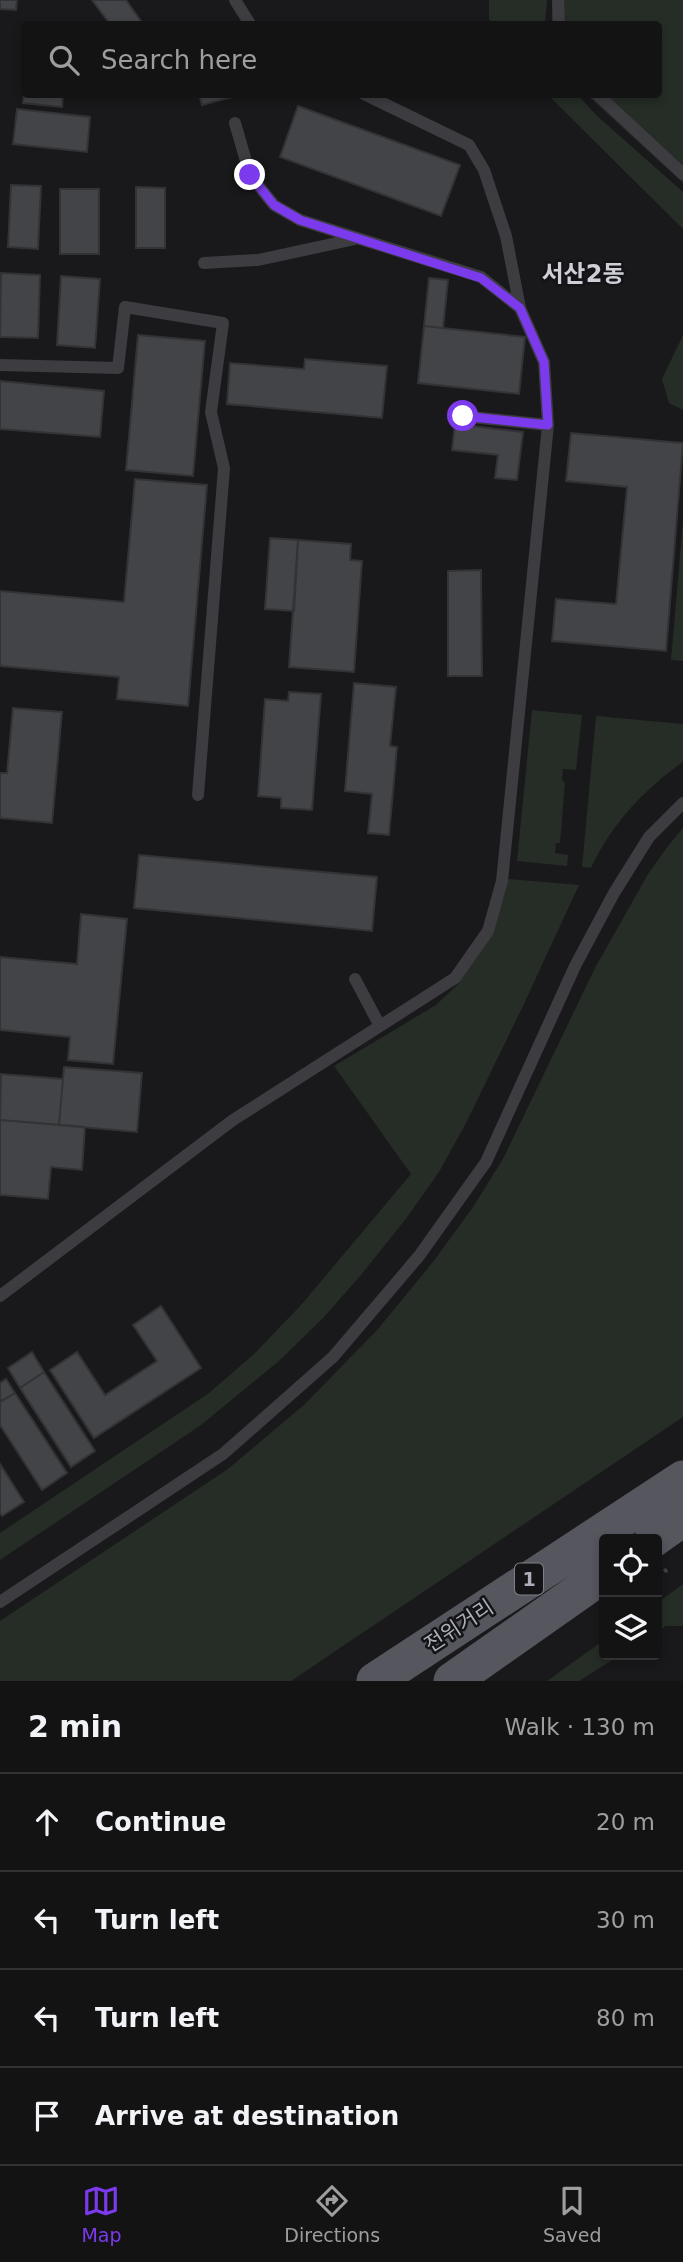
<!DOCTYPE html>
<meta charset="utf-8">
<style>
:root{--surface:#131314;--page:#202022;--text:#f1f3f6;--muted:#9d9ea0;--line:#323234;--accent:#7c3aed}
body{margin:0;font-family:"DejaVu Sans","Noto Sans KR",sans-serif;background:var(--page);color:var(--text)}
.controls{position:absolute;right:21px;bottom:21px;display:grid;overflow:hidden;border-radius:7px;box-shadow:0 4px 10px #0003}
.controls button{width:63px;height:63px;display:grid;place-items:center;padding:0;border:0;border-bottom:2px solid var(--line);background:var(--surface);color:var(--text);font:35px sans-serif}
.stop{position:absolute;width:21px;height:21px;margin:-16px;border:5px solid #7c3aed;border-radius:50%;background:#fff}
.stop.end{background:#7c3aed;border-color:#fff;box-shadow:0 2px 7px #0008}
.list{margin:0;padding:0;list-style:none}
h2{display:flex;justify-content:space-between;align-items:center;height:91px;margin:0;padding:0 28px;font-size:30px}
h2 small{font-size:23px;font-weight:400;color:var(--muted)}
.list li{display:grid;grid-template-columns:46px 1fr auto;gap:21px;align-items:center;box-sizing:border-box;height:98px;padding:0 28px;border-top:2px solid var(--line)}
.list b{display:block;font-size:26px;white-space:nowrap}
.list em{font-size:23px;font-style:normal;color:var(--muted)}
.icon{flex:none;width:38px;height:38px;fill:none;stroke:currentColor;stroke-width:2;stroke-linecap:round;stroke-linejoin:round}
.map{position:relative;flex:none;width:683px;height:1681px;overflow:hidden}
.search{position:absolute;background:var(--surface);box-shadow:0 4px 10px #0003;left:21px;right:21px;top:21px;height:77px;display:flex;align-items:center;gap:18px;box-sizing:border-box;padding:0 24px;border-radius:7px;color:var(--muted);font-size:26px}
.sheet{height:483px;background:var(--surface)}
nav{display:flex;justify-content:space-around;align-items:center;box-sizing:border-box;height:98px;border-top:2px solid var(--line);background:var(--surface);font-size:19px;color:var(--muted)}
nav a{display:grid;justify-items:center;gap:4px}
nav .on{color:var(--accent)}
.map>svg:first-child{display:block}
.green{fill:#252d26}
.building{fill:#434447;stroke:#333336;stroke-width:2}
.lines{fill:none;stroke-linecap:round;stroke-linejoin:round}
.path{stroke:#404146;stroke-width:4.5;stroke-dasharray:3.5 5;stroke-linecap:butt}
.service{stroke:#3c3c41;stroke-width:12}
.primary{stroke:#56575e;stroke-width:37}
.route{stroke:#7c3aed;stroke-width:9}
.labels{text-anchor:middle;stroke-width:5;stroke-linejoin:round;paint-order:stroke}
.shield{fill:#141416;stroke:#7e8088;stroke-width:2}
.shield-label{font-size:19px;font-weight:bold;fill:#acafb9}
.street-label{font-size:21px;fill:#acafb9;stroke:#141416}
.quarter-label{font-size:24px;font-weight:bold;fill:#cdced6;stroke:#141416}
</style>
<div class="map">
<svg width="683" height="1681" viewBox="0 0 683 1681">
<rect width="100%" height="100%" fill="#19191b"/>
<path class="green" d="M489,0H547L545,24H493L489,19Z
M552,0H683V183L587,95L658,94V24H552Z
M548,95H578L596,115L683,192V229Z
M683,335V410L669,403L662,379Z
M683,521V661L671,660Z
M532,710L582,715L576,770L563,769L562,781L565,782L560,843H556L555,853L568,855L567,866L517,861Z
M596,716L683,724V762C644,789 611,825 591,868L582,867Z
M683,828V1417L291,1681H0V1621L228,1469L305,1404L378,1329L433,1262L473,1207L503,1159L595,968L648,874L668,846Z
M508,879L579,885L523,1006L466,1123L439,1172L405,1220L361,1275L324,1317L279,1361L201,1425L0,1560V1533L209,1393L253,1355L302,1304L411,1174L334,1066L436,1005L458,984L493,933Z
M683,1584V1626H666L657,1632V1603Z
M604,1640V1655H620L579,1681H547Z"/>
<path class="building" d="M0,0H17L16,10L0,9Z
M92,0H126L143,24H110Z
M24,92V94H63L62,107L23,103Z
M199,94H240V95L202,105Z
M298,106L460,165L441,216L280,157Z
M17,109L90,117L87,152L13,144Z
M11,185L41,186L38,249L8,247Z
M136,187L165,188V248H136Z
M60,189H99V254H60Z
M1,273L40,275L38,338L0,337Z
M61,276L100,279L95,348L57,345Z
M429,278L448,280L443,328L424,326Z
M424,326L525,337L519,394L418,383Z
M138,335L205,341L193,476L126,470Z
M305,359L387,366L382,418L227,404L230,363L304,369Z
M0,381L104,391L100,437L0,429Z
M455,424L523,432L517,480L495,478L498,455L452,450Z
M571,433L683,443L666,651L552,641L556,599L616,604L627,487L566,481Z
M135,479L207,485L188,706L117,699L119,677L0,666V591L124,602Z
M270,538L298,540L294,611L265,609Z
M298,540L351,544L350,560L362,561L354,672L289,667Z
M481,570L482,676H448V571Z
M354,683L396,687L390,746L397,747L389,835L368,833L372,794L345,791Z
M289,692L321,694L312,810L281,808V798L258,796L265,699L288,701Z
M13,708L62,712L52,823L0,818V773H7Z
M139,855L377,877L372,931L134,908Z
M81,914L127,919L113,1064L68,1060L70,1037L0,1030V957L77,964Z
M64,1067L142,1073L137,1132L59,1125Z
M1,1074L63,1079L59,1125L0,1120Z
M0,1120L85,1127L82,1170L51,1167L48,1199L0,1195Z
M161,1306L201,1368L94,1438L50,1370L77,1352L105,1395L157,1361L133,1325Z
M32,1352L44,1372L20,1388L8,1368Z
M44,1372L95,1451L71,1467L20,1388Z
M6,1379L15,1393L2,1401L0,1398V1383Z
M15,1393L67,1473L42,1490L0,1425V1402Z
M0,1464L24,1502L2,1516L0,1513Z"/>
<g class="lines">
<path class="path" d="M657,1576L668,1569"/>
<path class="service" d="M235,0L250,24
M558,0L559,24
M364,94L469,145L484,170L506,236L520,308
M597,94L683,174
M204,263L258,260L355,239
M0,365L118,368L125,307L223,323L211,412L224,468L198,795
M462,416L548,425
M355,979L380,1026
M0,1296L233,1120L455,978L488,931L502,881L548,425L544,362L520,308L481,277L300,220L274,205L250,175L235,123
M0,1602L223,1454L333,1357L419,1256L486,1162L575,966L614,893L649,837L683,803"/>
<path class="primary" d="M653,1539L683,1518
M375,1681L683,1479
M452,1681L604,1574"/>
</g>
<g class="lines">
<path class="route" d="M250,175L274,205L300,220L481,278L520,308L544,362L548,425L463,416"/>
</g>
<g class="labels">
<rect class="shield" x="515" y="1563.5" width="28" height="31" rx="5"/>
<g class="shield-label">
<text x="529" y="1586">1</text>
</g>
<g class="street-label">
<text transform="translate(459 1626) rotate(-33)" y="7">전위거리</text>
</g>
<g class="quarter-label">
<text x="583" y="282">서산2동</text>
</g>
</g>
</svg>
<div class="controls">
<button><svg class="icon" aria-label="locate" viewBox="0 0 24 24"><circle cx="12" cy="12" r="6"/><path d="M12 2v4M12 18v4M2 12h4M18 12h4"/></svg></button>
<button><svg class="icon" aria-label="layers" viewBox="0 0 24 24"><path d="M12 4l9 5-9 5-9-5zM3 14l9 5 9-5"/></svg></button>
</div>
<div class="stop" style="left:463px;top:416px"></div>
<div class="stop end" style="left:250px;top:175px"></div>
<div class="search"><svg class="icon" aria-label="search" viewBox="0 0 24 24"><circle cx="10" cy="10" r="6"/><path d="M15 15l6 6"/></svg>Search here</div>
</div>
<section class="sheet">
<h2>2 min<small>Walk · 130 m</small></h2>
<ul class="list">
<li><svg class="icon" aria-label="ahead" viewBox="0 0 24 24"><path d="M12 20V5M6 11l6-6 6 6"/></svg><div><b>Continue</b></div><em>20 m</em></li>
<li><svg class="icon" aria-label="left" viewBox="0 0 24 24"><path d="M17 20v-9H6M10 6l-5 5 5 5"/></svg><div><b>Turn left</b></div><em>30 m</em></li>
<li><svg class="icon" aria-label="left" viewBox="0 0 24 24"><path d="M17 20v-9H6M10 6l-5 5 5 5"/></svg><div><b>Turn left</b></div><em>80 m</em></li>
<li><svg class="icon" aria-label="arrive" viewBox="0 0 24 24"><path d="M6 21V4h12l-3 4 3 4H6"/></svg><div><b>Arrive at destination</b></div></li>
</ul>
</section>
<nav>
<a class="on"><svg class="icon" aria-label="map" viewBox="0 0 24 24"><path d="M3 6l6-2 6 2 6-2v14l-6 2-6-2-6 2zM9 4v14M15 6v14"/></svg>Map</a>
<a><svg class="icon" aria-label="directions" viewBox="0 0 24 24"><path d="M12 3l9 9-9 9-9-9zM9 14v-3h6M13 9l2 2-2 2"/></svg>Directions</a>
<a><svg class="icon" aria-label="saved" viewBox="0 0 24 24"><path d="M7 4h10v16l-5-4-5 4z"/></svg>Saved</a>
</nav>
